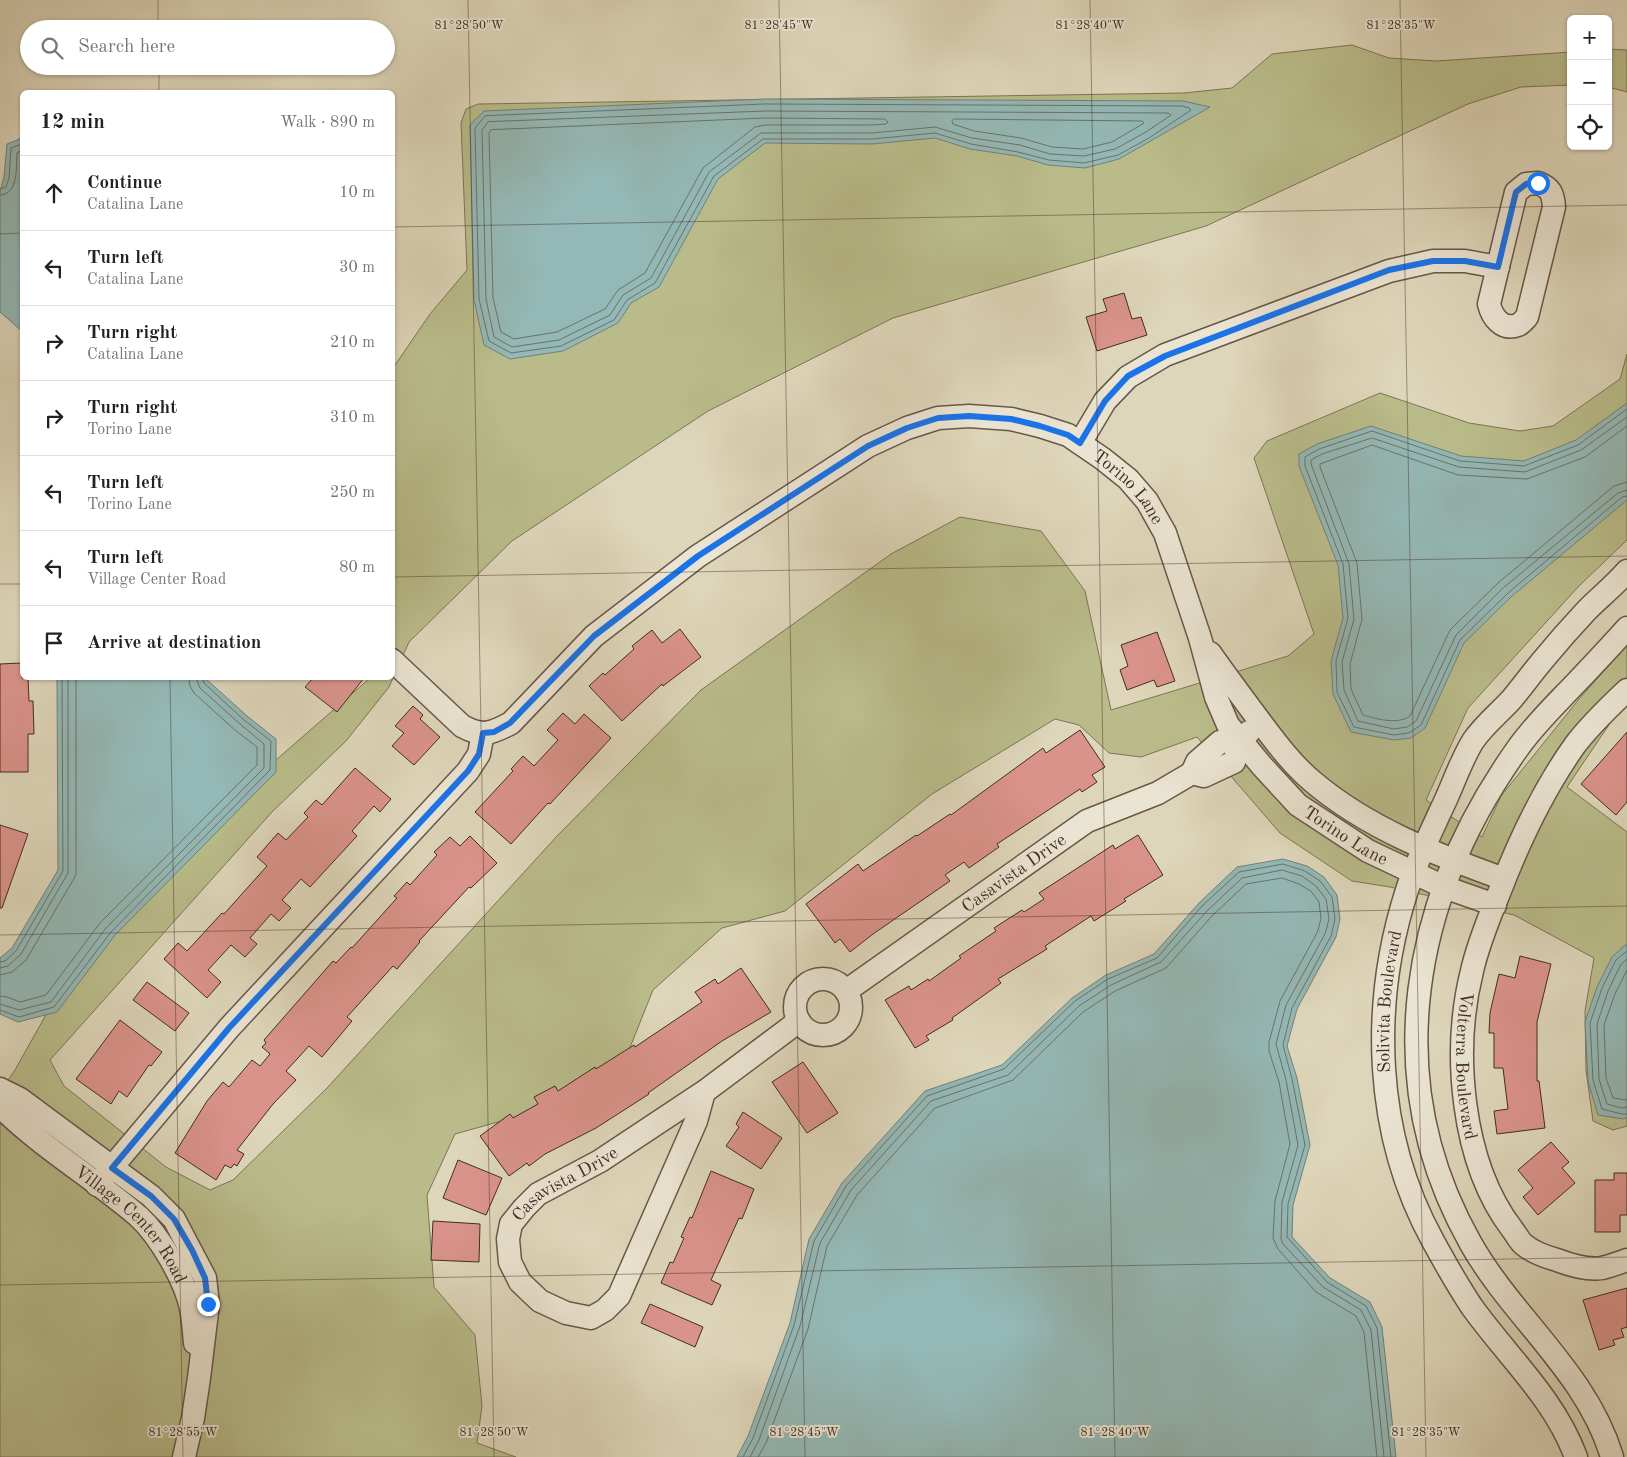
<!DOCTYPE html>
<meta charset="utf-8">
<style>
:root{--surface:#fff;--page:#f6f6f6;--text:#222;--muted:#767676;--line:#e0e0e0}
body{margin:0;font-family:"Old Standard TT",serif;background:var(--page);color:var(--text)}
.controls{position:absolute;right:15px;top:15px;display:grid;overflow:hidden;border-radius:8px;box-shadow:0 1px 4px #0004}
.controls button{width:45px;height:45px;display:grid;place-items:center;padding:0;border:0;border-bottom:1px solid var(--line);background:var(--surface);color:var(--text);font:25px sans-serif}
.stop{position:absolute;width:15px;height:15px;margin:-11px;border:4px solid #1a73e8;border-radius:50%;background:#fff}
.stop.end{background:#1a73e8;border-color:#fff;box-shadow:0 1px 5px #0008}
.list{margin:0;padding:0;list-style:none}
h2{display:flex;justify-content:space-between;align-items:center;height:65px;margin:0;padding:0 20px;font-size:21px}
h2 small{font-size:16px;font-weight:400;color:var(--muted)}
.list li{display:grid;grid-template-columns:32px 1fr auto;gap:15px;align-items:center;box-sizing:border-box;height:75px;padding:0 20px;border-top:1px solid var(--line)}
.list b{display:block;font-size:19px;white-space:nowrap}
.list p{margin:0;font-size:16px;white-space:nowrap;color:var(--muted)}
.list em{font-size:16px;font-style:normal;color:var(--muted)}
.icon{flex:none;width:28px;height:28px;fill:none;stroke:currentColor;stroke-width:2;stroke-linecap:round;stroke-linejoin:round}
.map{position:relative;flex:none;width:1627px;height:1457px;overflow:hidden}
.search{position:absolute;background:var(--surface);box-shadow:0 1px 4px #0004;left:20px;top:20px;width:375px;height:55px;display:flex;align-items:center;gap:12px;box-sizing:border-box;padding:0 18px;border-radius:28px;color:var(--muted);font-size:19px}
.panel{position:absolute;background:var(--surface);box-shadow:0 1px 4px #0004;left:20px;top:90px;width:375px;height:590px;border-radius:8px}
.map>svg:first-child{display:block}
.green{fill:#b9bc8a;stroke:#7e7456}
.water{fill:#94b8b5;stroke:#73807a}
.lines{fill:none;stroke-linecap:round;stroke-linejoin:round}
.shore{stroke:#6b726c;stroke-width:1}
.building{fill:#da938b;stroke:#422d22}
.minor-casing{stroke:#695748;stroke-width:25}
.minor{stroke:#eae4d2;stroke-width:22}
.route{stroke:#1a73e8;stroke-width:6}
.ticks{fill:none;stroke:#422d22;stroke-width:1;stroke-opacity:0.45}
.labels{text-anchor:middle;stroke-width:4;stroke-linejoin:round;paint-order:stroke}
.street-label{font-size:18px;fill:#422d22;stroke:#eae4d2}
.ticks-label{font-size:12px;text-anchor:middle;fill:#422d22;stroke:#eae4d2;stroke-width:4;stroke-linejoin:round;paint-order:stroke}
</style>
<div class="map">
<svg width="1627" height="1457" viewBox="0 0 1627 1457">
<rect width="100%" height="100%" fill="#ded6ba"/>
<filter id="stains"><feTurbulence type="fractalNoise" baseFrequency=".004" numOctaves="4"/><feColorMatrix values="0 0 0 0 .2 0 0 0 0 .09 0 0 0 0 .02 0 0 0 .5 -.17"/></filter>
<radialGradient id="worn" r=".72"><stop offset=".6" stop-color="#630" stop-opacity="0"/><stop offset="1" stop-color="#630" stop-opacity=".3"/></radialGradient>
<path class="green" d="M1352,45L1389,58L1436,61L1571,52V85L1521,87L1468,104L1206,226L893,318L708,411L512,541L409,642L389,687L346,741L272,812L50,1060L64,1086L166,1167L210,1190L233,1180L327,1088L558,835L701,690L891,554L960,517L1041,531L1085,591L1111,710L1288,656L1314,634L1254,458L1267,441L1380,393L1469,423L1520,431L1553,426L1620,379L1627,354V540L1579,586L1468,708L1426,800L1482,837L1501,796L1579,699L1627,645V704L1619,710L1567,787L1627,832V1126L1613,1130L1593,1121L1586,1070L1585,1011L1594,958L1514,915L1390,887L1352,881L1280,833L1197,737L1141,757L1109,753L1079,725L1055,719L932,794L785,911L722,928L653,990L613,1090L455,1134L427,1195L434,1287L475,1335L482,1406L477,1443L516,1457H0V1092L15,1070L85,945L167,875L276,760L370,678H392L393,368L430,314L467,270L461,123L466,109L478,104L1184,93L1232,88L1272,54Z
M1608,49L1627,50V92L1608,87Z"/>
<path class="water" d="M765,99L1183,101L1210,107L1119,159L1085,168L1048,165L1017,156L970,149L935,138L872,144L765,143L718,179L659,287L631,303L618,323L563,351L510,359L484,345L474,300L470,125L484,111Z
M22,138V331L0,312V192L4,177L7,144Z
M1627,403V500L1511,597L1464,643L1425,728L1411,738L1394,740L1351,732L1333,694L1331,661L1343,618L1338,565L1299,466V454L1317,444L1371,426L1461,456L1524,461L1576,440Z
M57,678H205L247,716L276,739V772L115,935L57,1012L18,1022L0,1014V958L12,948L58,870Z
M1283,859L1307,866L1324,877L1337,895L1340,919L1336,937L1297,1009L1287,1046L1297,1078L1310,1145L1293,1205L1292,1237L1330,1278L1370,1302L1382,1327L1396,1457H737L748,1436L790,1323L809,1239L842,1183L925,1091L1002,1065L1072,998L1106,975L1154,954L1199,903L1237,867Z
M1625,945H1627V1118L1623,1119L1598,1115L1588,1081L1585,1022L1597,987L1612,957Z"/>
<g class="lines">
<path class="shore" d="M765,104L1182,106L1189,108L1191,110L1149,138L1118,155L1084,163L1049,160L1018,152L971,144L935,133L872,139H763L714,176L655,283L627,300L614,320L561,346L511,353L489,341L479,299L475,128L485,116Z
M766,111L1168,113L1171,115L1146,132L1115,149L1084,156L1050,154L1020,145L972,138L935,127L872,133H761L709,172L651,278L623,295L610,315L559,340L512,347L494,337L486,299L482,130L488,122Z
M766,118L885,119L888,122L886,124L871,125H765L755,127L703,168L645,273L618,290L605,309L557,332L514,339L501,332L493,298L489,133L491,130Z
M954,119L1142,121L1144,123L1112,142L1083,149L1052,147L1021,138L974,131L953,124L952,121Z
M0,189L6,187L9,178L11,148L22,144
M0,195C19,194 16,167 17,153L22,150
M1627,409L1578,445L1524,466L1460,461L1372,431L1319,449L1305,457V466L1343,564L1348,618L1336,661L1337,692L1354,727L1394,735L1409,733L1421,725L1460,640L1508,593L1622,497L1627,496
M1627,417L1581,450L1525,472L1459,467L1372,438L1322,454L1311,460V464L1349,564L1354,619L1342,662L1344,690L1358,721L1394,729L1407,727L1416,721L1456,635L1503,588L1618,493L1627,490
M1627,426L1585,457L1527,479L1458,475L1372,445L1320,464V467L1357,563L1362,619L1350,664L1351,689L1363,715C1377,719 1397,725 1410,716L1450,630L1498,583L1614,486L1627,482
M1627,951L1616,960L1602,988L1590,1023L1593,1080L1602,1109L1622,1114H1627
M1627,959L1621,964L1608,991L1597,1024L1599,1079L1607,1104L1621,1108L1627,1107
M0,962L5,961L16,951L63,871L62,678
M0,968L8,966L21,954L68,873V678
M1627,970L1615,994L1604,1025L1606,1078L1613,1098L1627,1100
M0,975L12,972L26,960L76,875V678
M0,996L7,997L20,1002L46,995L100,923L257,765V747L235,730L194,693L190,686L189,678
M0,1004L19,1010L51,1002L106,928L264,768V744L240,724L200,688L196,678
M0,1010L19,1017L54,1007L111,932L270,770L271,741L244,720L204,683L202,678
M743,1457L753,1438L794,1325L814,1241L846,1186L927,1096L1004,1069L1075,1001L1108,979L1157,958L1202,906L1239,872L1283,864L1305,871L1320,881L1332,897L1335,919L1331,936L1292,1008L1283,1045L1292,1079L1305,1145L1288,1204L1287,1237L1327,1282L1366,1306L1377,1328L1391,1457
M750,1457L759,1440L800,1326L820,1243L851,1190L931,1101L1008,1075L1079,1006L1111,985L1161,962L1207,911L1242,878L1282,870L1302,876L1316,886L1326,899L1329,919L1325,934L1286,1005L1276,1044L1286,1080L1298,1145L1282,1202L1281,1239L1283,1244L1323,1287L1361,1310L1371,1330L1384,1457
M758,1457L766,1443L808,1329L827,1246L857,1195L935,1108L1013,1080L1083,1012L1115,991L1166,968L1212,916L1246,884L1282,878L1299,884L1311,891L1319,902L1321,918L1318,931L1280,1001L1269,1042V1051L1279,1082L1290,1144L1275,1201L1273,1238L1278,1249L1316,1292L1356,1316L1364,1332L1377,1457"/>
</g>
<path class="building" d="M1124,293L1132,319L1141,317L1147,335L1097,351L1086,317L1107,311L1103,299Z
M680,629L701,657L663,686L662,684L622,721L589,686L603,673L605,675L634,649L632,646L652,630L662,643Z
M1157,632L1175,681L1157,687L1154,680L1127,690L1120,670L1128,666L1121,645Z
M22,663V678H28L29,701H33L34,734H28V772H0V664Z
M313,678H364L337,712L305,687Z
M413,706L423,715L420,719L440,737L414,765L392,746L404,733L395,726Z
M563,713L575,724L584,714L611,738L550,804L548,803L511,844L475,812L513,771L511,769L523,756L534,766L558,740L547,730Z
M1080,730L1105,767L1092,775L1097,782L1082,792L1080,789L997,844L999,847L969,868L964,862L945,875L950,881L873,934L850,952L840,939L835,943L806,904L858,864L863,871L916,835L917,836L950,814L951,815L1043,748L1046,753Z
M1627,732V802L1616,815L1581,784Z
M355,768L391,799L380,812L374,806L352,831L357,836L310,887L301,879L282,900L291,908L279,921L271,914L250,938L257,944L245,957L231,945L208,970L221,982L207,998L164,959L178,943L187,951L222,913L224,914L267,866L257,857L278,833L286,840L308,817L304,813L316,800L322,805Z
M0,825L28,834L2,908H0Z
M1138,835L1163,875L1124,899L1126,901L1094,921L1091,916L1045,946L1047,949L998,979L1001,983L952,1018L953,1020L926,1036L929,1040L915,1048L885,1000L909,986L911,990L928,979L929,981L961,958L959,956L996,931L994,928L1022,910L1024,912L1044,899L1039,893L1113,845L1115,849Z
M470,836L497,863L471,888L469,887L419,941L420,942L397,969L393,966L347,1017L352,1021L322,1057L309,1046L286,1071L296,1080L273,1104L237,1150L244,1154L237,1166L234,1164L231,1168L225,1165L216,1180L175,1153L207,1101L223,1082L229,1087L252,1060L260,1066L270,1054L262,1047L266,1043L264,1040L333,961L336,963L351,947L352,948L397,898L394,896L407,882L410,885L437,855L434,852L450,837L460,846Z
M1520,956L1551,964L1537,1022V1081H1539L1545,1128L1497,1134L1494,1111L1508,1109L1503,1068H1494V1033H1489L1490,1013L1499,974L1515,978Z
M741,968L771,1012L722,1041L648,1093L649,1094L596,1128L545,1154L529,1166L527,1163L509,1176L480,1136L510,1114L513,1118L538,1104L534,1097L555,1086L558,1091L595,1067L596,1069L634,1045L635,1047L702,1002L695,992L715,979L718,984Z
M147,982L189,1013L175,1031L133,1000Z
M120,1020L162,1052L151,1066L149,1065L127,1097L119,1091L111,1104L76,1079Z
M803,1062L838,1113L807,1133L772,1082Z
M743,1112L782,1138L761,1169L726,1146L739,1127L736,1124Z
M1551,1142L1569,1162L1562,1168L1575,1183L1538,1215L1523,1197L1533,1188L1518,1170Z
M458,1160L502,1178L486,1215L443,1198Z
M711,1171L754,1189L742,1219L739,1218L711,1280L721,1285L712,1305L661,1283L670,1262L673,1263L684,1238L681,1237L690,1217L692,1218Z
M1614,1173H1627V1215H1620V1232H1595V1180H1614Z
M433,1221L480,1224L479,1262L431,1260Z
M1627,1288V1327L1621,1329L1624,1337L1613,1340L1615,1345L1599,1350L1583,1300Z
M650,1304L703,1327L695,1347L641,1323Z"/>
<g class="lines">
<g class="minor-casing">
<g id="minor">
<path d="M1538,183C1551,188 1553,194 1554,207L1527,317C1525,319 1521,324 1518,325C1502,331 1492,317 1489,304L1516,192L1526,184Z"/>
<path d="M1080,443L1105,401L1128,377L1165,355L1389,271L1433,261H1465L1498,267"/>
<path d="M1210,653C1227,677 1244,700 1262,724C1277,744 1293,765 1312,781C1367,828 1437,855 1504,879"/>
<path id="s1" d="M392,660L462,726C482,737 491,734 511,723L594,636L698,556L868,446L907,428L938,418L969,416L1011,419L1040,426L1068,435L1103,459L1128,479L1147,501L1165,533L1200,638L1216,697L1228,725L1262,766L1298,805L1368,851L1444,887L1495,905"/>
<path id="s2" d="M1627,690C1609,707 1590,725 1575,745C1543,790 1519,841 1499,893C1489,918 1478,944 1472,971C1452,1051 1461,1162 1512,1229C1516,1234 1519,1240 1523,1244C1532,1252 1546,1257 1557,1260C1570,1265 1588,1270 1602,1268C1610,1266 1619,1263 1627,1260"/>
<path d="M1241,740L1220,742L1197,762L1192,773L1204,776L1234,762L1241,740L1249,732"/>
<circle cx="823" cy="1007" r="28"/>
<path id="s3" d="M846,991L1087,821L1158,793L1192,773"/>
<path d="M0,1089L20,1099L151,1196L174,1219L205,1278L208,1304L199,1378L193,1418L184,1457"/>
<path id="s4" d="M704,1092L696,1121L619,1296L605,1310L591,1318L566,1313L540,1301L520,1282L510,1262L508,1239L511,1224L524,1208L538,1194L600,1161L704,1092L799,1021"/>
<path id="s5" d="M0,1106C42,1148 94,1178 138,1216C160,1236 185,1280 191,1308C193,1319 194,1331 195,1343"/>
<path d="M97,1185L229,1028L468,771L479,754L483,733"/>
<path id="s6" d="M1576,1457C1554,1398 1508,1357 1472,1307C1458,1286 1445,1263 1433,1241C1374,1134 1370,1005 1407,890C1416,863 1429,836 1441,810C1452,788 1460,762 1473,741C1484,725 1498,714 1511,700C1522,687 1532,673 1543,660C1557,643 1572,626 1587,610C1600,597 1615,585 1627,571"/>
<path d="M1612,1457C1587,1373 1513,1318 1471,1244C1377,1078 1412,897 1518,748C1535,724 1555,705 1575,684C1593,665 1610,647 1627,628"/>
</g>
</g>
<use href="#minor" class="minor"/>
</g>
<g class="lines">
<path class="route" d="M208,1304L205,1278L192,1250L174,1219L151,1196L112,1168L229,1028L468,771L479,754L483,733L494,732L510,723L594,636L698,556L868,446L907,428L938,418L969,416L1011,419L1040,426L1068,435L1080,443L1105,401L1128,376L1165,356L1389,270L1433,261H1465L1498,267L1516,192L1526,184L1538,183"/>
</g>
<path class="ticks" d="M158,0V29M468,0L494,1457M779,0L805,1457M1090,0L1115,1457M1400,0L1426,1457M159,66V92M392,227L1627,205M0,234L22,233M392,577L1627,556M0,584H22M170,678L183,1457M0,935L1627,906M0,1285L1627,1257"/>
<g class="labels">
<g class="street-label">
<text dy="6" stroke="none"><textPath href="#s1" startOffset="891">Torino Lane</textPath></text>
<text dy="6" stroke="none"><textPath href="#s1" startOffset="1316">Torino Lane</textPath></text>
<text dy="6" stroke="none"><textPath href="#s3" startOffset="205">Casavista Drive</textPath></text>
<text dy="6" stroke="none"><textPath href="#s6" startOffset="508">Solivita Boulevard</textPath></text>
<text dy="6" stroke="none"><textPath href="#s2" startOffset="421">Volterra Boulevard</textPath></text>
<text dy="6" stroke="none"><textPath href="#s4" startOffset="468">Casavista Drive</textPath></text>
<text dy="6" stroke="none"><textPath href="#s5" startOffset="178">Village Center Road</textPath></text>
</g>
</g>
<g class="ticks-label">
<text x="469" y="29">81°28'50"W</text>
<text x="779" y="29">81°28'45"W</text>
<text x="1090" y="29">81°28'40"W</text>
<text x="1401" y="29">81°28'35"W</text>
<text x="183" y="1436">81°28'55"W</text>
<text x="494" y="1436">81°28'50"W</text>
<text x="804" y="1436">81°28'45"W</text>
<text x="1115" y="1436">81°28'40"W</text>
<text x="1426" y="1436">81°28'35"W</text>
</g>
<rect width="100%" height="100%" filter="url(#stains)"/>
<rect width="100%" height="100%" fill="url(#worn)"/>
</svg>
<div class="controls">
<button>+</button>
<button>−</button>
<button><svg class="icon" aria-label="locate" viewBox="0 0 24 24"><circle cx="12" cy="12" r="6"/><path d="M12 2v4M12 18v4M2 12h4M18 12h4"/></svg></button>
</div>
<div class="stop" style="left:1538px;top:183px"></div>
<div class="stop end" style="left:208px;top:1304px"></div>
<div class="search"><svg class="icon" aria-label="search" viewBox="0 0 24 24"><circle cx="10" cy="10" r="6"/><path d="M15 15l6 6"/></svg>Search here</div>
<section class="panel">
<h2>12 min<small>Walk · 890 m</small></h2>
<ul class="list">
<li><svg class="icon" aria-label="ahead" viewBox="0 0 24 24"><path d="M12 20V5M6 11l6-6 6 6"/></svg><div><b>Continue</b><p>Catalina Lane</p></div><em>10 m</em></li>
<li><svg class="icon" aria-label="left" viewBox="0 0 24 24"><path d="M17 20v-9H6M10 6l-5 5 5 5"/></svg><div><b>Turn left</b><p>Catalina Lane</p></div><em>30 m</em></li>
<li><svg class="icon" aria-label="right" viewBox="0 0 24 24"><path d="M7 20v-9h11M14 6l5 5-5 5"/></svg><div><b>Turn right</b><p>Catalina Lane</p></div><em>210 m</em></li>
<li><svg class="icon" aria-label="right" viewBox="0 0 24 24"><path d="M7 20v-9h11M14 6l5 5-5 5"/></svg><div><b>Turn right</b><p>Torino Lane</p></div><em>310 m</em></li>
<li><svg class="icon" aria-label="left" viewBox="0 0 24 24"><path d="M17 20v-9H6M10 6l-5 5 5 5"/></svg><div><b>Turn left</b><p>Torino Lane</p></div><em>250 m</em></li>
<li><svg class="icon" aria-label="left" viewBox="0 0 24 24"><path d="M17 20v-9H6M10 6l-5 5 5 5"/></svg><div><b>Turn left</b><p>Village Center Road</p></div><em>80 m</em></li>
<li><svg class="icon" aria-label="arrive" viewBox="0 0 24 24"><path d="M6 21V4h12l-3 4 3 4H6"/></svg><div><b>Arrive at destination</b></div></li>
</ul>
</section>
</div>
